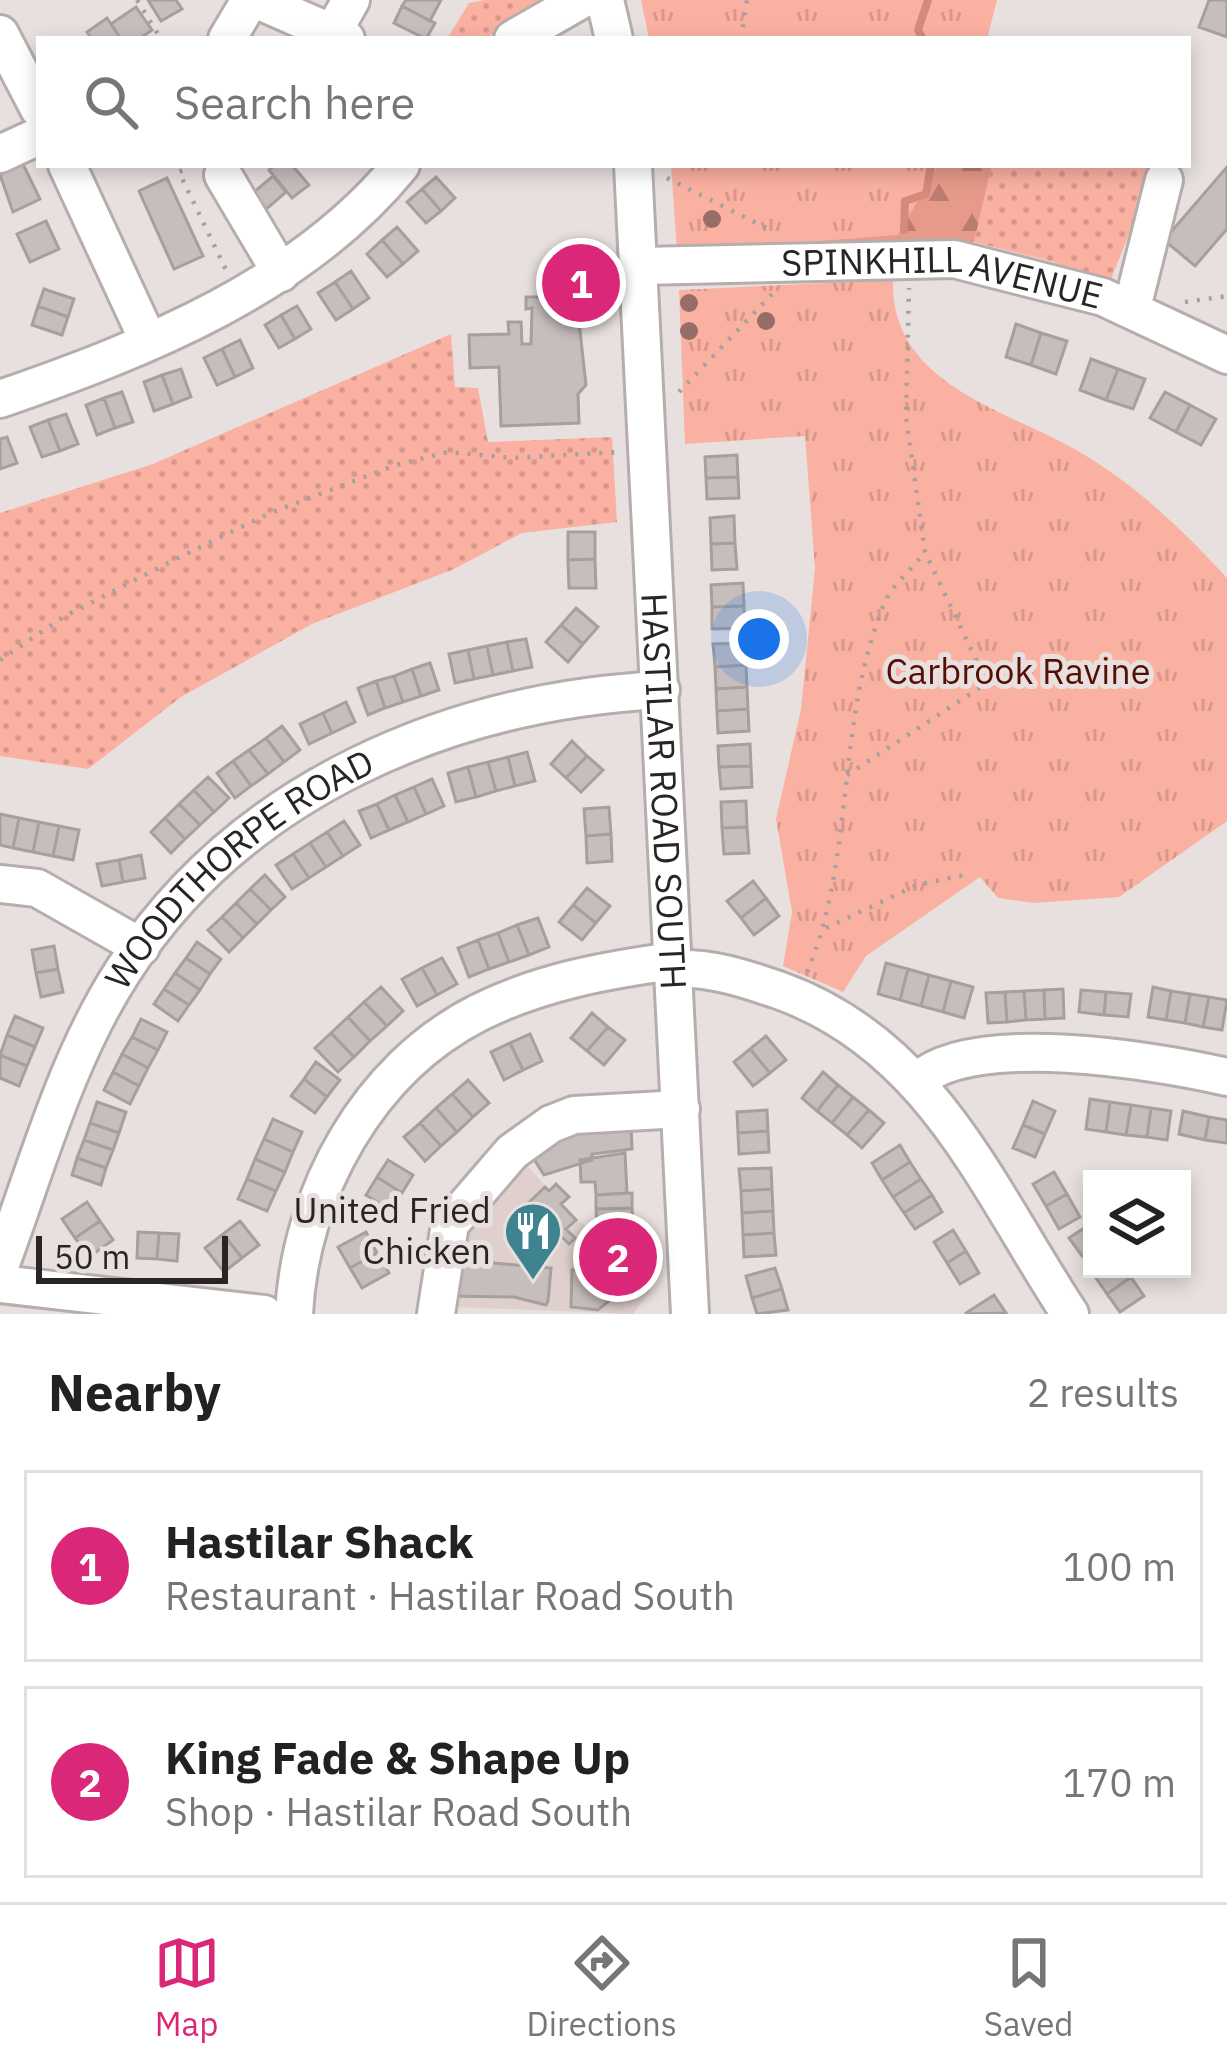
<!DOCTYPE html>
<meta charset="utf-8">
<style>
:root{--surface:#fff;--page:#f2f2f2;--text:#222;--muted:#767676;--line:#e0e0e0;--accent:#db2777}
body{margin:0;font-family:"IBM Plex Sans",sans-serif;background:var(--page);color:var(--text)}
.controls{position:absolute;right:36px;bottom:36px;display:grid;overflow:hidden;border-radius:0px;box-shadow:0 6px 18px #0003}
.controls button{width:108px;height:108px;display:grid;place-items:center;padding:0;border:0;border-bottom:3px solid var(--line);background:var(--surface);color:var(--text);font:60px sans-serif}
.scale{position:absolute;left:36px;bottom:30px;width:192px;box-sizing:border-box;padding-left:12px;border:6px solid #282524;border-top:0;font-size:33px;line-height:42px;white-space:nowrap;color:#282524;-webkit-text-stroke:9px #e8e0de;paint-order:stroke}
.you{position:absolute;left:759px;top:639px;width:42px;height:42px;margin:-30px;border:9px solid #fff;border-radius:50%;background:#1a73e8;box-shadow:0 0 0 18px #1a73e833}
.badge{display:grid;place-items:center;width:78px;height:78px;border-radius:50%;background:var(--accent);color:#fff;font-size:39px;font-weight:700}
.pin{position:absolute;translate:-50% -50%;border:6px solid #fff;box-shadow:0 3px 12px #0006}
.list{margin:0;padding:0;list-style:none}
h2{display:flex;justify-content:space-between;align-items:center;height:156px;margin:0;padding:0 48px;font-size:51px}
h2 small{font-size:39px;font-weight:400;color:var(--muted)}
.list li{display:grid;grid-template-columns:78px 1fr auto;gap:36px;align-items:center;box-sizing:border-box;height:192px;margin:0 24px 24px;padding:0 24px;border:3px solid var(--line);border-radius:0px}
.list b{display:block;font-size:45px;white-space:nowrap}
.list p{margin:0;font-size:39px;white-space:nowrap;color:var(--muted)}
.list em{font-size:39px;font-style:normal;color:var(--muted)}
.icon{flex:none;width:66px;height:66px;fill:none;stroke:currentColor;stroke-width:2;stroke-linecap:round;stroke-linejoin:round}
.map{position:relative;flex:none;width:1227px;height:1314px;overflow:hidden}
.search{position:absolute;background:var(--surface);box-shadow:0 6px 18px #0003;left:36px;right:36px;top:36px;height:132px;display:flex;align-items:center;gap:30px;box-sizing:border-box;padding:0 42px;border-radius:0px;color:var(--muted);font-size:45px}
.sheet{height:588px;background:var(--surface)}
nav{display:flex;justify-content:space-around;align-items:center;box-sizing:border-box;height:168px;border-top:3px solid var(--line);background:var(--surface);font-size:33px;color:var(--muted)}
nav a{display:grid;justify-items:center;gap:6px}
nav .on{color:var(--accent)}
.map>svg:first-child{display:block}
.built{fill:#e0d0cd}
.grass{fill:url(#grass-dots)}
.forest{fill:url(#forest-firs)}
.park{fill:url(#park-tufts)}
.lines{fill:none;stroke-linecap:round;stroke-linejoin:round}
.stream{stroke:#d78a7b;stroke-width:8}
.building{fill:#c6bebc;stroke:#a69f9d;stroke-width:3}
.minor-casing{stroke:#b6aead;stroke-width:42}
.path{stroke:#a6a09e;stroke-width:4.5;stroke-dasharray:3 9;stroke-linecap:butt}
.minor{stroke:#fff;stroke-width:36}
.tree{fill:#976e67}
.labels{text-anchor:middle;stroke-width:10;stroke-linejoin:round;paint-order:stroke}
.street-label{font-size:36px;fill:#282524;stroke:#e8e0de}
.park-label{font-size:36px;fill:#551006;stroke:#e8e0de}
.poi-label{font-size:36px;fill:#282524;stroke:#e8e0de;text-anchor:end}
</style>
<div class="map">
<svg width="1227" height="1314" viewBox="0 0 1227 1314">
<defs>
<pattern id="grass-dots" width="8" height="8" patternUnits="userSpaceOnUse" patternTransform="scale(3)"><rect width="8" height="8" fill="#fbb1a2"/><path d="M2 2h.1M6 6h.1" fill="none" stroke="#d7988b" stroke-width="1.8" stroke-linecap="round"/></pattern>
<pattern id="forest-firs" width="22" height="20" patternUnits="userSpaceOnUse" patternTransform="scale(3)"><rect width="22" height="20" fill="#e89a8a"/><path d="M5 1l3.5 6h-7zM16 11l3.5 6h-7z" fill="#bc7d71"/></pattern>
<pattern id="park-tufts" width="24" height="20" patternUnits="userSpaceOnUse" patternTransform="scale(3)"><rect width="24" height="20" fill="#fbb1a2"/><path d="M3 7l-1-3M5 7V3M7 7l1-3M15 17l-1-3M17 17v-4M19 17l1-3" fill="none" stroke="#d7988b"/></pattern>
</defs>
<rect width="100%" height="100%" fill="#e8e0de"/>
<path class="built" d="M508,1144L576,1220L601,1234H649L650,1291L633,1314L428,1306Z"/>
<path class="grass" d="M485,0H564L557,10L481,39H447L469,3Z
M992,165H1157L1109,284L1054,262L974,242Z
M451,334L455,387L478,388L488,442L612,437L617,522L522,533L454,569L312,624L181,697L88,769L0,756V513L153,464Z"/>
<path class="forest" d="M792,165H992L974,242L813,243L758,220Z"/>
<path class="park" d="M641,0H997L987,39H649Z
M671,165H938L898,235L677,252Z
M893,280C890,384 1005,409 1078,451C1135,484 1183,530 1227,578V821L1119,897L1034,903L998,898L980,877L866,956L843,992L783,966L792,912L776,819L801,709L815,568L805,436L685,444L679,290Z"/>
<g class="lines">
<path class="stream" d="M923,39L918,30L928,0
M904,230L905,201L926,194L931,165"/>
</g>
<path class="building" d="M148,0H176L182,9L161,21Z
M406,0H441L430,21L402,6Z
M1209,0H1227V37L1199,27Z
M402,6L435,23L426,39L394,23Z
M136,7L152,30L139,39H121L111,24Z
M107,18L121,39H92L87,32Z
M23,164L40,199L13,212L0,175Z
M275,165H292L309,185L292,198L269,170Z
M1227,167V229L1195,266L1164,240Z
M273,176L286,192L263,212L249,196Z
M436,177L455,198L441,211L422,189Z
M167,178L203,256L174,269L139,191Z
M422,189L441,211L426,223L407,202Z
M46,221L59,249L30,262L17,234Z
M397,227L418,251L403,264L382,240Z
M382,240L403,264L387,277L367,254Z
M351,271L369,298L353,309L335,282Z
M573,276L576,293L583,292L584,313H578L586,385L578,394L579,423L501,426L499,367L470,368L469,335L509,334L508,322H521L522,344H531L532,308L526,309V297H542L541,277Z
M335,282L353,309L336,320L318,293Z
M44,289L74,299L68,317L38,306Z
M38,306L68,317L62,335L32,325Z
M297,306L311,329L295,339L281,315Z
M281,315L295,339L279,348L265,325Z
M1016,324L1041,333L1031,365L1006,357Z
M1041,333L1067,341L1056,374L1031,365Z
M240,340L253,368L235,377L222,349Z
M222,349L235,377L217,385L204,358Z
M1091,359L1118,369L1106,400L1080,390Z
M181,369L191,397L173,404L162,375Z
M1118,369L1145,379L1133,409L1106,400Z
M162,375L173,404L154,411L144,382Z
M122,392L133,422L115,428L104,398Z
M1165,392L1190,405L1176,432L1150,418Z
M104,398L115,428L97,435L86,405Z
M1190,405L1216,419L1201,445L1176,432Z
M66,414L78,444L60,451L48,420Z
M48,420L60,451L42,457L30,427Z
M7,437L17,463L0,469V439Z
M737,455L738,477L706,478L705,457Z
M738,477L739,498L707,499L706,478Z
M734,516L735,543L711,544L710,518Z
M568,532H595V559L568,560Z
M735,543L737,569L712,570L711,544Z
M595,559L596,588H569L568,560Z
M743,583L744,606L712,607L711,585Z
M744,606V628L712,629V607Z
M576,608L598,627L583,644L561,625Z
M561,625L583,644L568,662L546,642Z
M526,639L532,667L513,671L507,642Z
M507,642L513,671L493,675L487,646Z
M744,643L746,665L715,667L713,644Z
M487,646L493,675L474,679L468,650Z
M468,650L474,679L455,683L449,654Z
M430,663L439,690L421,696L412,669Z
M746,665L747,687L716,689L715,667Z
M412,669L421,696L403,702L394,676Z
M394,676L403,702L385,708L376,681Z
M376,681L385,708L368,715L358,688Z
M747,687L748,709L717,711L716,689Z
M346,702L355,722L332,733L323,713Z
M748,709L749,731L718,733L717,711Z
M323,713L332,733L309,744L300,724Z
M282,726L300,750L284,762L266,738Z
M266,738L284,762L268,774L249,750Z
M572,741L587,756L566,778L551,764Z
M750,744L751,766L719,767L718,746Z
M249,750L268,774L251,786L233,761Z
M527,752L535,781L515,786L508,757Z
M587,756L603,770L581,792L566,778Z
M508,757L515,786L496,791L488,762Z
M233,761L251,786L235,798L217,773Z
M488,762L496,791L476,797L468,767Z
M751,766L752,787L721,789L719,767Z
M468,767L476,797L456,802L448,773Z
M208,777L229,798L214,812L194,790Z
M432,779L444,806L426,814L414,787Z
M414,787L426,814L408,822L395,795Z
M194,790L214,812L200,825L179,804Z
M395,795L408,822L389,830L377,804Z
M746,801L747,827L722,828L721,802Z
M179,804L200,825L185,839L165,818Z
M377,804L389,830L371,838L359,811Z
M609,807L611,834L586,836L584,809Z
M0,814L19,818L13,848L0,845Z
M19,818L39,822L33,852L13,848Z
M165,818L185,839L171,853L151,832Z
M344,821L360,845L343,856L327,832Z
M39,822L59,826L53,856L33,852Z
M59,826L79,830L73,860L53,856Z
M747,827L749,853L724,854L722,828Z
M327,832L343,856L326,867L310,843Z
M611,834L612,861L587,863L586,836Z
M310,843L326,867L309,878L293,854Z
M293,854L309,878L292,889L276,865Z
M141,855L145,878L123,882L119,860Z
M119,860L123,882L102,886L97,864Z
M265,875L285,897L271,910L250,889Z
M753,881L766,898L741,918L727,901Z
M587,888L610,906L596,923L573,905Z
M250,889L271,910L257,924L236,903Z
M766,898L779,916L754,935L741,918Z
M236,903L257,924L243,938L222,917Z
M573,905L596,923L582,940L559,922Z
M222,917L243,938L229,952L208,930Z
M538,918L549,947L529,955L517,925Z
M517,925L529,955L509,962L498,933Z
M498,933L509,962L489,969L478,940Z
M478,940L489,969L469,977L458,948Z
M197,942L221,959L210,974L186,958Z
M54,946L58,969L36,973L32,950Z
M186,958L210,974L200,990L175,973Z
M442,958L457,984L437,995L422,968Z
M886,963L908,969L900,1000L878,994Z
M422,968L437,995L417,1006L402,979Z
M58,969L63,992L41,997L36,973Z
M908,969L929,975L921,1006L900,1000Z
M175,973L200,990L189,1005L164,989Z
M929,975L951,981L943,1012L921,1006Z
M951,981L973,987L964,1018L943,1012Z
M381,987L403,1011L387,1026L364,1002Z
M1153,987L1171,991L1166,1020L1148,1017Z
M164,989L189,1005L178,1021L154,1004Z
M1063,989L1064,1018L1045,1019L1044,990Z
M1044,990L1045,1019L1026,1020L1024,991Z
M1081,990L1106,992L1104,1015L1079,1012Z
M1024,991L1026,1020L1007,1022L1005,992Z
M1171,991L1190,994L1185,1023L1166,1020Z
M1005,992L1007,1022L988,1023L986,993Z
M1106,992L1131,994L1128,1017L1104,1015Z
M1190,994L1209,997L1203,1027L1185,1023Z
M1209,997L1227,1000L1222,1030L1203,1027Z
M364,1002L387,1026L370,1041L348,1017Z
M592,1013L608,1027L587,1051L571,1038Z
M15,1016L43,1028L35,1047L7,1035Z
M348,1017L370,1041L354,1057L331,1033Z
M141,1019L167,1032L158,1050L132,1037Z
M608,1027L625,1040L604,1065L587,1051Z
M331,1033L354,1057L338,1072L315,1048Z
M530,1034L542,1061L523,1070L510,1043Z
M7,1035L35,1047L27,1066L0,1055Z
M766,1036L786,1060L770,1073L750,1049Z
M132,1037L158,1050L148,1068L122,1054Z
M510,1043L523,1070L504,1080L491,1052Z
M750,1049L770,1073L753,1086L734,1062Z
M122,1054L148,1068L139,1086L113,1072Z
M0,1055L27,1066L19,1086L0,1078Z
M316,1062L340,1080L327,1097L304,1079Z
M113,1072L139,1086L130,1104L104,1090Z
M823,1072L838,1085L817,1111L802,1098Z
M304,1079L327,1097L315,1113L291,1096Z
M468,1080L489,1103L473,1117L452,1094Z
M838,1085L853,1097L832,1123L817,1111Z
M452,1094L473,1117L457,1132L436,1108Z
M853,1097L869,1110L847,1135L832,1123Z
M1090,1099L1110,1102L1106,1132L1086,1129Z
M1033,1101L1055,1111L1045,1134L1023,1125Z
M97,1102L126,1112L119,1133L90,1123Z
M1110,1102L1131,1105L1126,1135L1106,1132Z
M1131,1105L1151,1108L1147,1137L1126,1135Z
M436,1108L457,1132L441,1146L420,1123Z
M1151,1108L1171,1111L1167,1140L1147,1137Z
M767,1110L768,1131L738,1133L737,1112Z
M869,1110L884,1123L862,1148L847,1135Z
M1183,1111L1209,1117L1205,1140L1179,1134Z
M1209,1117L1227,1120V1143L1205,1140Z
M273,1119L302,1132L293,1152L264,1139Z
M90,1123L119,1133L113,1150L84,1140Z
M420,1123L441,1146L425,1161L404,1137Z
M565,1125H631L632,1149L592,1154V1160L544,1175L527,1148Z
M1023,1125L1045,1134L1035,1157L1013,1148Z
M768,1131L769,1152L739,1154L738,1133Z
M264,1139L293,1152L285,1172L255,1159Z
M84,1140L113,1150L106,1168L77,1158Z
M900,1145L910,1162L882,1180L872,1163Z
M625,1153L627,1193L596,1195L595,1182H581L580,1160Z
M77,1158L106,1168L101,1185L72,1175Z
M255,1159L285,1172L276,1191L247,1179Z
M388,1160L413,1175L402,1193L377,1177Z
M910,1162L921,1179L893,1197L882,1180Z
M771,1168L772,1189L741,1191L739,1169Z
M1054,1172L1067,1194L1046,1206L1033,1184Z
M377,1177L402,1193L391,1211L366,1195Z
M247,1179L276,1191L267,1211L238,1199Z
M921,1179L932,1195L904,1213L893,1197Z
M556,1184L569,1197L561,1204L576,1220L566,1229L575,1238L569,1244L560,1235L550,1244L519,1212L545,1187L549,1191Z
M772,1189L773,1211L742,1213L741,1191Z
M632,1193V1208L596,1209V1195Z
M1067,1194L1080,1217L1059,1229L1046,1206Z
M932,1195L942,1212L915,1229L904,1213Z
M87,1202L100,1221L75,1238L62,1219Z
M632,1208L633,1223L597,1225L596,1209Z
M773,1211L774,1233L743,1235L742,1213Z
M100,1221L113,1240L89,1257L75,1238Z
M240,1221L259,1245L242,1258L223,1234Z
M1092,1223V1250L1082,1256L1069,1238Z
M953,1230L966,1251L947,1263L934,1242Z
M138,1232L159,1233L157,1259L137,1258Z
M366,1232L377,1253L350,1268L338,1247Z
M159,1233L179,1234L177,1261L157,1259Z
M774,1233L776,1255L744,1257L743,1235Z
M223,1234L242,1258L224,1272L205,1248Z
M636,1247L639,1276L598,1310L571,1307L572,1270L591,1272L598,1264V1248Z
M966,1251L979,1273L960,1284L947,1263Z
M377,1253L389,1273L362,1288L350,1268Z
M449,1259L551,1268L548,1301L546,1305L514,1297L450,1296Z
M775,1268L782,1289L752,1298L746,1276Z
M1104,1269H1126L1131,1277L1107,1294L1094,1275Z
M1131,1277L1144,1296L1120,1312L1107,1294Z
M782,1289L788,1310L757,1314L752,1298Z
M994,1295L1006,1313L966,1314V1313Z"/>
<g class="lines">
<g class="minor-casing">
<g id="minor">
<path d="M257,0L346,39"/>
<path d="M605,0L614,39"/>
<path d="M333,32L351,0"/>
<path d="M0,34L39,109"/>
<path d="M227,39L250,0"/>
<path d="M513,39L581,0"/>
<path d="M0,154L39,136"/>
<path d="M67,165L148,340"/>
<path id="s1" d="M633,165L690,1314"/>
<path d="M223,175L281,273"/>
<path id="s2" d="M641,266L954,259L1103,297L1227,355"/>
<path d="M1132,308L1164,180"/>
<path d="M0,399C145,349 303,286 401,165"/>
<path d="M0,884L37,888L141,947"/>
<path d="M673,969C712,967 746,979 781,991C932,1046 987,1188 1070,1314"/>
<path d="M919,1080C973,1030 1158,1061 1227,1077"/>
<path id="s3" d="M0,1266C37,1167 65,1061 123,971C241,788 451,701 661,690"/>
<path d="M0,1284L264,1314"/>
<path d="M294,1314C300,1193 368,1069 478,1013C540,982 606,970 673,961"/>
<path d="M436,1314L450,1224L512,1152L551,1124L574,1115L681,1109"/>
</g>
</g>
<path class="path" d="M137,0L161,39
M741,39L747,0
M193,165L179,172L227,272
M667,178L772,231
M1185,302L1227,296
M679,392L774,292
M0,660L65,616L176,559L268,514L396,465L448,452L512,458L618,452
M847,775L987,683L925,552L906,417L909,288
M826,928L917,885L964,875
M807,972C856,856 835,720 885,602C892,585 913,568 925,552"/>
<use href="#minor" class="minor"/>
</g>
<g class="tree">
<circle cx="712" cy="219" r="9"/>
<circle cx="689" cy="303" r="9"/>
<circle cx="766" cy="321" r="9"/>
<circle cx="689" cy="331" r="9"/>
</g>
<defs>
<g id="restaurant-pin" transform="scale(3)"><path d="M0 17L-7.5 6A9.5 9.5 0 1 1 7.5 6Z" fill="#3e8390" stroke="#e8e0de"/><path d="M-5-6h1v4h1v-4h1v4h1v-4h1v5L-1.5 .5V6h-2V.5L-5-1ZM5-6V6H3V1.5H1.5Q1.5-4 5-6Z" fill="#fff"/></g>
</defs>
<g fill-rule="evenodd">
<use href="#restaurant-pin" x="533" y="1231"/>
</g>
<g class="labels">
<g class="street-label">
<text dy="13" stroke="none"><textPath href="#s2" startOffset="303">SPINKHILL AVENUE</textPath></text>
<text dy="13" stroke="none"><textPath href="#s1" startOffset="627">HASTILAR ROAD SOUTH</textPath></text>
<text dy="13" stroke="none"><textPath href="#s3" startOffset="477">WOODTHORPE ROAD</textPath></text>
</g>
<g class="park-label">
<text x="1018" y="684">Carbrook Ravine</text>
</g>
<g class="poi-label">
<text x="491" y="1223">United Fried<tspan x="491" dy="41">Chicken</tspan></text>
</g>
</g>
</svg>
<div class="controls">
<button><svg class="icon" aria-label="layers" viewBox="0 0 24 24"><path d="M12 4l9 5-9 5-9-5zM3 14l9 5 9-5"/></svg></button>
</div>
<div class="scale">50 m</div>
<div class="you"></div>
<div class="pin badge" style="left:581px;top:283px">1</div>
<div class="pin badge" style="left:618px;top:1257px">2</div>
<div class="search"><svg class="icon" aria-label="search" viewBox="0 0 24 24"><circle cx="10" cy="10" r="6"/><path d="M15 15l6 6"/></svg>Search here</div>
</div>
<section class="sheet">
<h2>Nearby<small>2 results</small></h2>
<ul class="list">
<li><span class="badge">1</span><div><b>Hastilar Shack</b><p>Restaurant · Hastilar Road South</p></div><em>100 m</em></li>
<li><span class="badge">2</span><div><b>King Fade &amp; Shape Up</b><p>Shop · Hastilar Road South</p></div><em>170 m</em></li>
</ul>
</section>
<nav>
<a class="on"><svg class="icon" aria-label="map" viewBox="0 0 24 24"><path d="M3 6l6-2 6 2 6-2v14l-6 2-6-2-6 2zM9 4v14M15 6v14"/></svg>Map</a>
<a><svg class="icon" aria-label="directions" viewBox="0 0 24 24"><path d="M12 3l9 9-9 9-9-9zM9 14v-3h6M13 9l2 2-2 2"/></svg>Directions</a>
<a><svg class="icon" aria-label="saved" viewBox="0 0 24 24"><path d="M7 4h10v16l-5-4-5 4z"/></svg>Saved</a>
</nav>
